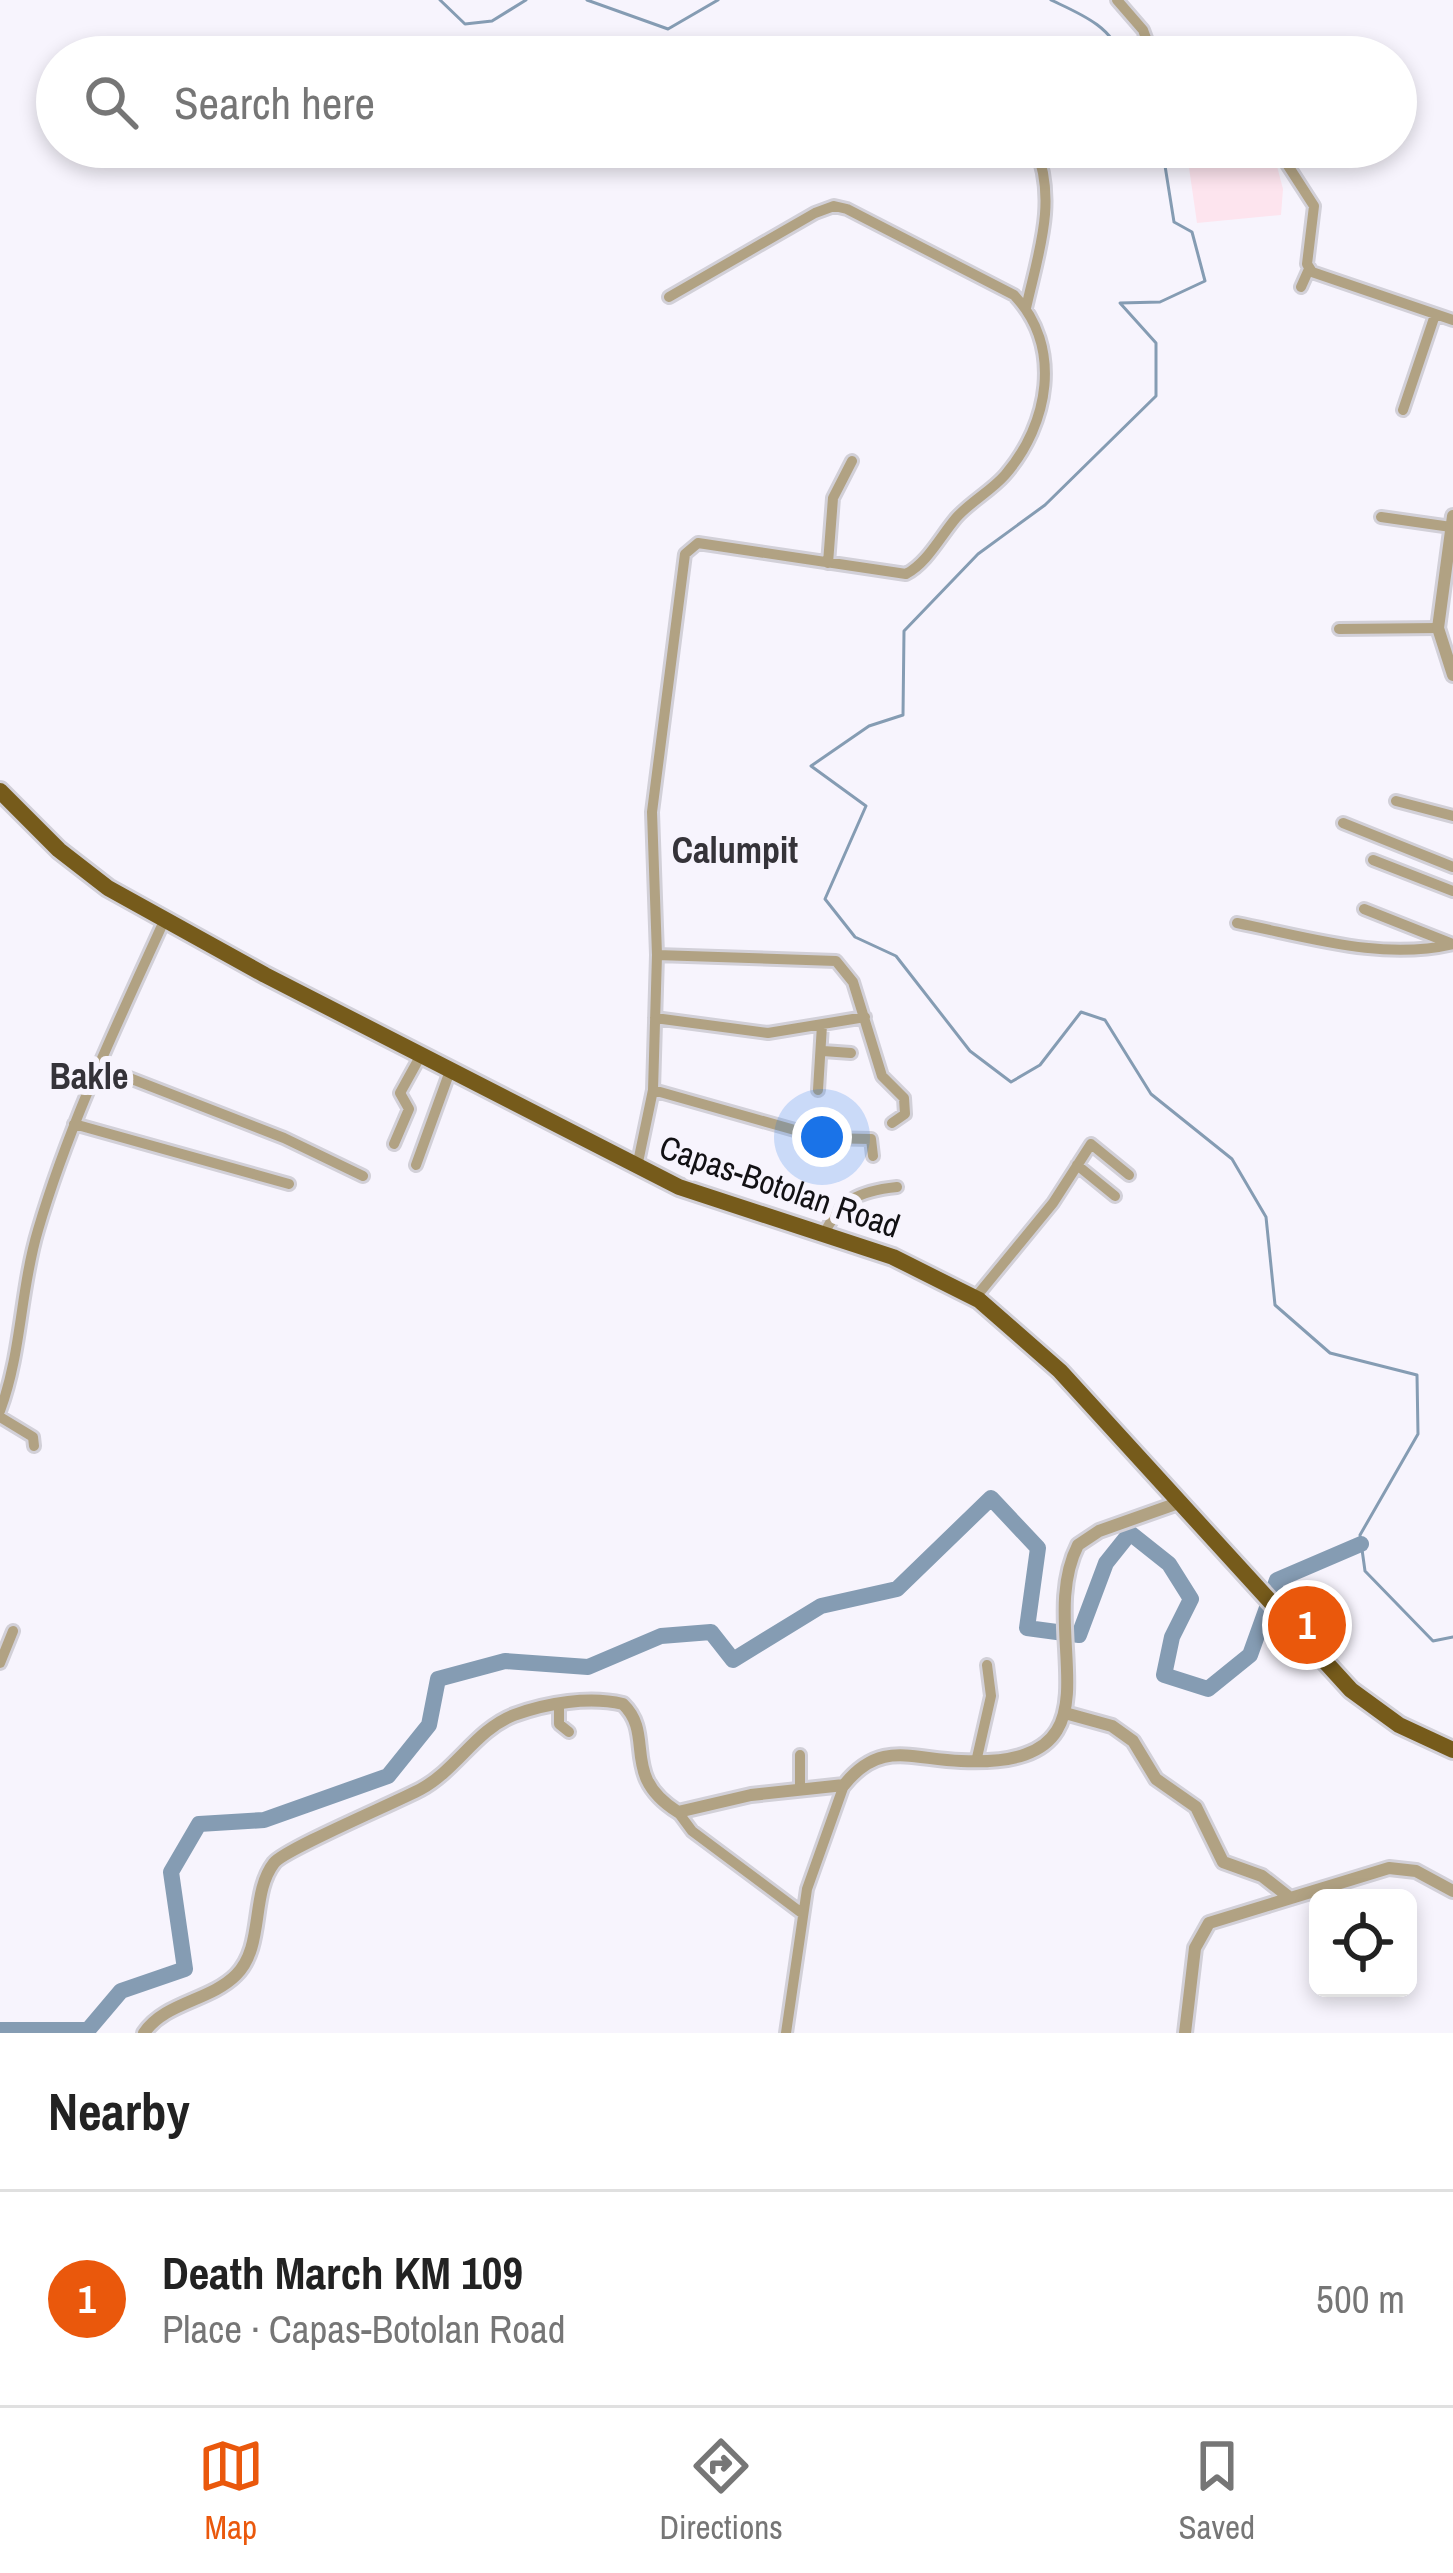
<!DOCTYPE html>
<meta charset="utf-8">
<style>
:root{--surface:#fff;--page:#f2f2f2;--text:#222;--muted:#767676;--line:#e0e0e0;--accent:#ea580c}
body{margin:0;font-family:"Archivo Narrow",sans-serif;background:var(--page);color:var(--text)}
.controls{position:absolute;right:36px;bottom:36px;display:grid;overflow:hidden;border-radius:18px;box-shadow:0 6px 18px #0003}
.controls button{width:108px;height:108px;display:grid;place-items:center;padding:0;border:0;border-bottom:3px solid var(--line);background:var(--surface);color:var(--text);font:60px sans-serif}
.you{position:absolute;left:822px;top:1137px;width:42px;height:42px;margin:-30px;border:9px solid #fff;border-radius:50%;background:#1a73e8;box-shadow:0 0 0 18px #1a73e833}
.badge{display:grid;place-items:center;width:78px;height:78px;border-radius:50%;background:var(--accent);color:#fff;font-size:39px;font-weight:700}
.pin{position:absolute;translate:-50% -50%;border:6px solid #fff;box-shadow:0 3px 12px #0006}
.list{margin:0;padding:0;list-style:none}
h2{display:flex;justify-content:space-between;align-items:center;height:156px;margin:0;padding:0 48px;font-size:51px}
h2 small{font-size:39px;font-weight:400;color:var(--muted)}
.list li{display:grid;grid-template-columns:78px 1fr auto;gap:36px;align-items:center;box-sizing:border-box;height:216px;padding:0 48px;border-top:3px solid var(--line)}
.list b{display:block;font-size:45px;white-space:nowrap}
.list p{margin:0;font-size:39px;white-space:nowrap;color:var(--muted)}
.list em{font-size:39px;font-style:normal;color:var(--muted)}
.icon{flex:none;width:66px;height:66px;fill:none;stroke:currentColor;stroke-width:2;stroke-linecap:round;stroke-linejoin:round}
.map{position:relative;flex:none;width:1453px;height:2033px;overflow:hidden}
.search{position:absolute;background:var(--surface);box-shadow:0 6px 18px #0003;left:36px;right:36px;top:36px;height:132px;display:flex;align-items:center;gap:30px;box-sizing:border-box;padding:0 42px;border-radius:66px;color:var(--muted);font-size:45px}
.sheet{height:372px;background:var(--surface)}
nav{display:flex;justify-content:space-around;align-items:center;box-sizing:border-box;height:168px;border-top:3px solid var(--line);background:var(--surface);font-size:33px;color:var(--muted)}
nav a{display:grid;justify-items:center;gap:6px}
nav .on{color:var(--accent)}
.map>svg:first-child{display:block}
.education{fill:#fde4ee}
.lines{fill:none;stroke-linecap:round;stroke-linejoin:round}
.stream{stroke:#859cb3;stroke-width:3}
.river{stroke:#859cb3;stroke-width:16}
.minor-casing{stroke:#d2d0d8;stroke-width:16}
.tertiary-casing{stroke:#d2d0d8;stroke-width:18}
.primary-casing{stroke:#d2d0d8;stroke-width:22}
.minor{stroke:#b1a283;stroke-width:10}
.tertiary{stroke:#b1a283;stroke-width:12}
.primary{stroke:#765b1b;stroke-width:16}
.labels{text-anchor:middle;stroke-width:12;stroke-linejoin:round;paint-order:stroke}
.street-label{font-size:33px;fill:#121114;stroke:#f7f4fd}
.neighbourhood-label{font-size:36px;font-weight:bold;fill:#353339;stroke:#f7f4fd}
</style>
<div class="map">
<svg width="1453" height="2033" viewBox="0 0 1453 2033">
<rect width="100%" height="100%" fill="#f7f4fd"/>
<path class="education" d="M1186,147H1272L1283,189L1281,215L1197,223Z"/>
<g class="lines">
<path class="stream" d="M440,0L465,24L492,21L526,0
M587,0L668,29L718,0
M1051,0C1076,12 1115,27 1119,57
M1162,147L1174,222L1192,232L1205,281L1160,302L1120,303L1156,343V396L1045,505L978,554L904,631L903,715L869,726L811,766L866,806L825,899L855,937L896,956L970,1051L1011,1082L1040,1065L1081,1012L1105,1020L1151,1094L1232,1159L1266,1217L1275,1305L1330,1353L1417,1375L1418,1434L1360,1535L1365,1571L1433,1641L1453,1637"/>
<path class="river" d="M0,2030H88L121,1991L185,1969L171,1872L199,1824L264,1820L388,1776L429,1725L438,1679L505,1661L588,1667L661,1636L711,1632L733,1660L821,1606L897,1589L991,1498L1038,1548L1027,1628L1079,1635L1106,1563L1130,1533L1169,1564L1191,1599L1172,1637L1164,1675L1208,1689L1250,1655L1277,1580L1361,1544"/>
<g class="minor-casing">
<path id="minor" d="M1117,0L1143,30L1153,57
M1276,147L1314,206L1307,264L1312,272L1453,320
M1301,287L1309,269
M1026,308C1038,254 1058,200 1035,147
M1403,410L1435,315
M1381,517L1451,527
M828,563L833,498L852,461
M1339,629L1438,628
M1396,801L1453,816
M1343,823L1453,867
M1373,860L1453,891
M1364,909L1450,943
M1237,923C1308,937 1382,961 1453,944
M657,955L836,961L853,982L882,1076L904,1098L905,1114L892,1123
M655,1018L768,1033L865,1017
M823,1051L851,1053
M101,1067L284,1138L363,1176
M653,1090L823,1138L871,1139L873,1156
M818,1090L822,1025
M74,1124L289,1184
M394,1144L409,1109L400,1093L421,1055
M416,1165L450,1071
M1077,1165L1115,1196
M637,1167L653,1090L657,955L652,812L685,554L698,543L906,574C927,563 940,537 956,518C970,502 991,491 1005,475C1049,424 1063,347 1014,295L847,209L834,206L815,213L669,297
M823,1236C840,1200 858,1191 897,1187
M975,1298L1053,1203L1091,1144L1129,1175
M0,1411C22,1352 20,1290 38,1230C69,1124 118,1022 164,921
M0,1417L33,1437L34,1446
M0,1663L13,1631
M559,1704V1724L569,1732
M800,1755V1790
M976,1762L991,1696L987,1665
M678,1812L692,1831L803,1914
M786,2033L807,1889L844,1785"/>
</g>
<g class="tertiary-casing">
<path id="tertiary" d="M1453,516L1438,628L1453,675
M1065,1713L1112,1726L1133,1741L1156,1779L1196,1807L1223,1862L1262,1876L1289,1897
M144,2033C165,2002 210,2001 236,1975C265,1946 250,1894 274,1863C285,1849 397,1802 421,1789C456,1770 477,1729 514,1715C547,1703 589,1696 623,1704C656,1736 619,1775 678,1812L751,1795L844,1785C880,1740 910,1759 961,1761C1134,1769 1032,1635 1078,1545L1099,1531L1181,1502
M1185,2033L1195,1948L1209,1923L1389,1868L1416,1871L1453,1891"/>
</g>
<g class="primary-casing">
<path id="primary" d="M0,791L59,850L108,888L265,975L679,1187L893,1257L979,1300L1060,1371L1351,1690L1399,1725L1453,1750"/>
</g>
<use href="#minor" class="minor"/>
<use href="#tertiary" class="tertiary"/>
<use href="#primary" class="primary"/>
</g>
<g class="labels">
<g class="street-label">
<text transform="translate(780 1186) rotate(19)" y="12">Capas-Botolan Road</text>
</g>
<g class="neighbourhood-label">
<text x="735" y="863">Calumpit</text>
<text x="89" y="1089">Bakle</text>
</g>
</g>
</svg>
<div class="controls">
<button><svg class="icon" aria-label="locate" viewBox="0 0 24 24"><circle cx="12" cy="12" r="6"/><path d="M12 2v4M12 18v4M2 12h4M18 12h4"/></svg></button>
</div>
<div class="you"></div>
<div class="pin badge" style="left:1307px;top:1625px">1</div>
<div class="search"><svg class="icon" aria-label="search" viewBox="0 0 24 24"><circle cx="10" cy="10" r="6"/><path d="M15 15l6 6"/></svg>Search here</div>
</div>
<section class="sheet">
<h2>Nearby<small></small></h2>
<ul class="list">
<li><span class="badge">1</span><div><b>Death March KM 109</b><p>Place · Capas-Botolan Road</p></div><em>500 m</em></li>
</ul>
</section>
<nav>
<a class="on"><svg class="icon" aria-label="map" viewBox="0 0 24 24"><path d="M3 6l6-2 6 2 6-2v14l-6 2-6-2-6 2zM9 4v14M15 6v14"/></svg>Map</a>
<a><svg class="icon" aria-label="directions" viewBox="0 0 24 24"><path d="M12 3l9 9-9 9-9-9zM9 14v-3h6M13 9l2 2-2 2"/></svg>Directions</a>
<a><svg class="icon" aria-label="saved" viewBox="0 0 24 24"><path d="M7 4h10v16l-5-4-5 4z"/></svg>Saved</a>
</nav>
